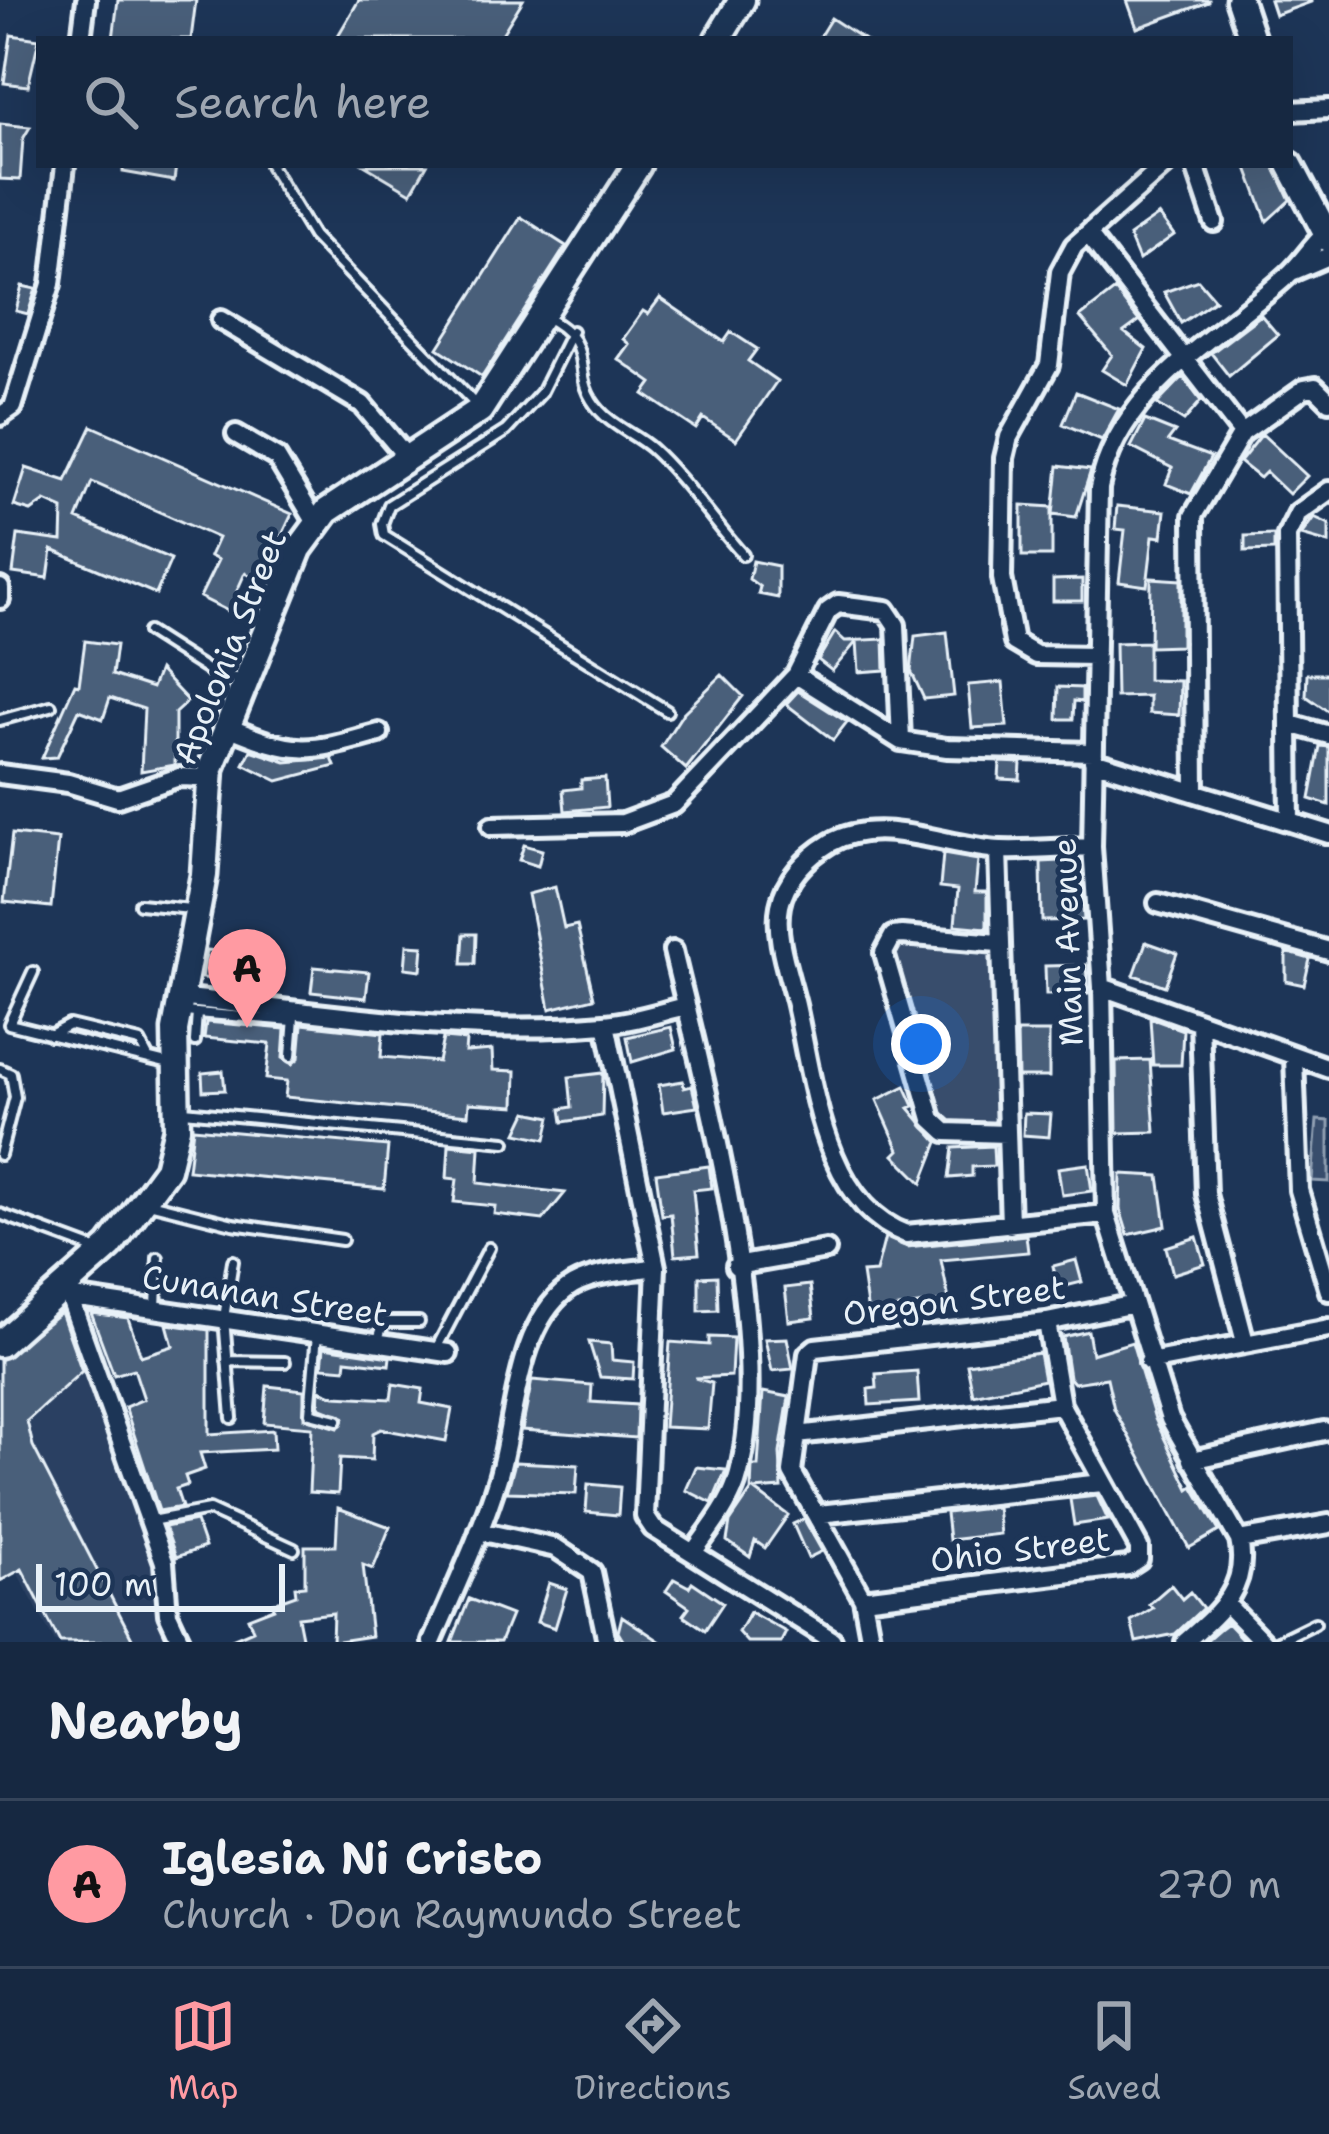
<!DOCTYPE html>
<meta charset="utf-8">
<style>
:root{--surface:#162841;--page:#23344c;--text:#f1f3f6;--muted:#9ea6b1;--line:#35445a;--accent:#ff9aa2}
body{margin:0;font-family:"Shantell Sans",sans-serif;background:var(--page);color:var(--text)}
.scale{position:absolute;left:36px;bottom:30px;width:249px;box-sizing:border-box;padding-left:12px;border:6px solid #e8f1f8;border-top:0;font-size:33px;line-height:42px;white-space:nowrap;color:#e8f1f8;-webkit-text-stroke:9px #1d3557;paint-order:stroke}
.you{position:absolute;left:921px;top:1044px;width:42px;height:42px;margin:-30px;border:9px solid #fff;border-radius:50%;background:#1a73e8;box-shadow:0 0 0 18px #1a73e833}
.badge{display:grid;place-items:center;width:78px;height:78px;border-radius:50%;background:var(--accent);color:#111;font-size:39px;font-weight:700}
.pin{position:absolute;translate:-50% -99px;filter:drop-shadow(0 3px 6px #0008)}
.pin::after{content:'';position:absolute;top:63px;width:42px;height:36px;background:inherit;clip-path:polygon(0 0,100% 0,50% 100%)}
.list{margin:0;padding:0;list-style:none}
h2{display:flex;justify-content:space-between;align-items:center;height:156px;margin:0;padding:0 48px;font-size:51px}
h2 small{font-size:39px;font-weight:400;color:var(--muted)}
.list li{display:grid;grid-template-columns:78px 1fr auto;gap:36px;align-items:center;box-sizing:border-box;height:168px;padding:0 48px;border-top:3px solid var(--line)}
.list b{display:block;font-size:45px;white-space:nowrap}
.list p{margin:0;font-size:39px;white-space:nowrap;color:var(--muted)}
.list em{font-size:39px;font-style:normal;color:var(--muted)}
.icon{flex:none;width:66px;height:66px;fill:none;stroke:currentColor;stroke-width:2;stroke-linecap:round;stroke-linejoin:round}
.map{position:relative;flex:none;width:1329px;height:1642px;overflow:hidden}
.search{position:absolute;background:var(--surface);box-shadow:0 12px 48px #0002;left:36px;right:36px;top:36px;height:132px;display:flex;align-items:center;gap:30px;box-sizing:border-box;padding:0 42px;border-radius:0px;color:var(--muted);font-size:45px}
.sheet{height:324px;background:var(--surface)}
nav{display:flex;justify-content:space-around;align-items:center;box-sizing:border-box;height:168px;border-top:3px solid var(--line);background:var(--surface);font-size:33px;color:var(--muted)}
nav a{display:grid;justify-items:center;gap:6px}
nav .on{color:var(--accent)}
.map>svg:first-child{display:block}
.built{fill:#2a4162}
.green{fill:#374d6c;stroke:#909fb2;stroke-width:3}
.building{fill:#495e7a;stroke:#e8f1f8;stroke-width:3}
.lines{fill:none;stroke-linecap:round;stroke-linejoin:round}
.lane-casing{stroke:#e8f1f8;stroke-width:16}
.street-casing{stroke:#e8f1f8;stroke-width:26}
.secondary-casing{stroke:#e8f1f8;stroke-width:33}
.lane{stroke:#1d3557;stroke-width:8}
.street{stroke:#1d3557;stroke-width:16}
.secondary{stroke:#1d3557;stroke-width:24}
.labels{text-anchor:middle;stroke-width:10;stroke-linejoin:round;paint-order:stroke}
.street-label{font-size:33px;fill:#e8f1f8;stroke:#1d3557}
</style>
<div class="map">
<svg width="1329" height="1642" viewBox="0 0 1329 1642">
<rect width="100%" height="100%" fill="#1d3557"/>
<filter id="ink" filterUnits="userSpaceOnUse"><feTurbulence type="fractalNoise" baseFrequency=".00833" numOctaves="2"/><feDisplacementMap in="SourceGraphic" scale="24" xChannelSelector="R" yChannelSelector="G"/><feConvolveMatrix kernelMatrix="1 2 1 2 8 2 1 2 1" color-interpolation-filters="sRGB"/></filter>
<g filter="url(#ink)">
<path class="built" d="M61,1300L111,1423L148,1537L159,1620L174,1642H55L0,1541V1355Z"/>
<path class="green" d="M895,938L995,947L1002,1132L944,1126L925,1100L890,946Z
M1317,1120L1329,1121V1182L1312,1181Z"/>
<path class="building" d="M118,0H196L191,39H113Z
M359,0H523L499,39H336Z
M1127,0H1209V2L1137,28Z
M1270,0H1311V2L1275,15Z
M831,18L863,39H818Z
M11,35L39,39L28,86L4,83Z
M0,124L30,127L23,139L20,180L0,179Z
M123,165H176L174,181L123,172Z
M364,165H427L411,193Z
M1246,165H1274L1290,200L1267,221Z
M1159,215L1174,235L1139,260L1129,236Z
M521,217L566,246L482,377L438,348Z
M1198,280L1215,300L1181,323L1164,292Z
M22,286L36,289L28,314L16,311Z
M1115,290L1139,321L1124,332L1146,349L1127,385L1102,370L1112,355L1080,317Z
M660,298L724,342L731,332L757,349L748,361L777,381L736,440L703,418L696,429L644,394L652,383L618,359L629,344L623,339L643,311L648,314Z
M1261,315L1278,335L1229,376L1211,353Z
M1183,377L1201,401L1184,421L1157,404Z
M1076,392L1119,409L1102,440L1063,424Z
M1145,420L1175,432L1168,441L1211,457L1191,494L1166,484L1172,468L1131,447Z
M92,426L292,514L261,580L245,573L228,611L200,597L218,560L210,556L218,538L92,482L77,519L171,559L156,594L52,550L48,578L13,573L18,535L62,541L63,509L45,501L31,511L14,506L26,468L66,481Z
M1262,434L1307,476L1289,494L1266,472L1260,478L1240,462Z
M1058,466L1091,470L1076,517L1053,514Z
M1022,505L1052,507V556H1022Z
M1117,506L1165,511L1162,537L1153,536L1147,586L1119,582L1125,530L1115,529Z
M1314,517L1329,524V543L1301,535Z
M1274,535V550L1245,551V536Z
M753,561L778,566V598L758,594L760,587L749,579Z
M1151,578L1181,580V646L1150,647Z
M1082,579V601H1053V580Z
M835,632L845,641L884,639L885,670L859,672L857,641L832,671L818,660Z
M947,632L954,696L924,699L911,671L915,636Z
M85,641L116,645L112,675L152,688L159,670L188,701L175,713V765L141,771L144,709L110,698L103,719L79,710L57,757L42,758L75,684L79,685Z
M1148,642V680L1180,681L1179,715L1149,713V696L1116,697L1115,643Z
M1307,674H1329V712L1306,696Z
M722,675L743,696L686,769L661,747L683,713Z
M1003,682L1007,726L972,728L968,685Z
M1058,687L1082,688V702L1074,701L1073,719H1057Z
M798,691L847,722L833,740L786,704Z
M1320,746L1329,747V805L1310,799Z
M251,750L286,762L332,758L335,766L278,781L244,764Z
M1000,762L1021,763L1020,780L999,779Z
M605,778L607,807L565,811L563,790L581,788V780Z
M12,834L58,839L51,907L4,902Z
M524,845L542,850L538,866L519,860Z
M943,854L978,860L975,892H987V928L955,925L958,889L940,887Z
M1080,860L1084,920L1042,921L1041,862Z
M555,887L564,928L577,925L594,998L550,1009L528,894Z
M464,934H476L475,964H462Z
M1146,942L1177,953L1165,986L1134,975Z
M407,945L423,946L421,970L405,968Z
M207,950L237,953L234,981L202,978Z
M1286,952L1310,959L1304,985L1286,981Z
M1086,965L1088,994L1046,995L1045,966Z
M314,967L369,972L366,998L311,992Z
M1150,1018L1183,1030L1181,1065H1153Z
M206,1022L285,1029L283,1058L292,1064L299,1058L302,1024L383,1033L381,1057L438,1062L443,1038L466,1040L465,1052L492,1050L493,1070L516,1071L515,1106L469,1103L468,1115L285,1097L287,1081L266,1079L270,1044L204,1038Z
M671,1027L676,1049L632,1062L627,1037Z
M1017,1032H1049V1077H1018Z
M1150,1060L1155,1132L1117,1133L1116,1061Z
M223,1071L225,1090L203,1091L202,1073Z
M603,1073L602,1116L563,1122L561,1109L572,1107L569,1077Z
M683,1081L684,1088L692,1086L697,1107L663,1112L659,1085Z
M905,1086L914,1106L909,1108L938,1142L922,1183L894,1155L899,1150L877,1100Z
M527,1112L551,1117L546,1139L517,1133Z
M1024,1113L1051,1114L1049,1137L1023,1135Z
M193,1128L388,1146L384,1189L188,1170Z
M449,1145L480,1148L478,1183L565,1193L543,1220L494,1214L495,1206L454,1202L457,1179L447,1178Z
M993,1146L994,1166L972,1167V1176L949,1178L953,1148Z
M1088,1164L1092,1191L1062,1195L1058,1168Z
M709,1166L712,1188L693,1190L699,1254L675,1256L671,1214L662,1215L656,1173Z
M1121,1174L1159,1176L1166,1226L1128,1235L1120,1209Z
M1026,1235L1028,1252L941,1260L949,1300L868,1313L862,1273L876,1272L885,1237L907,1247Z
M1197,1237L1205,1264L1173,1274L1166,1247Z
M1076,1260L1082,1282L1058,1288L1053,1266Z
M717,1276L718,1310L699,1311V1277Z
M810,1285L814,1318L789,1321L785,1288Z
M61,1312L82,1371L27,1421L33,1446L132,1638L125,1642H60L22,1569L0,1581V1360Z
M91,1313L128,1318L141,1356L173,1346L167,1324L209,1330V1434L273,1430L274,1449L200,1453L205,1469L185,1476L188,1485L176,1489L182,1507L159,1511L125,1407L144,1399L134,1369L114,1375Z
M1088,1331L1092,1354L1132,1342L1155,1419L1189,1489L1193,1486L1219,1531L1189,1548L1114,1409L1107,1378L1074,1383L1069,1377L1063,1337Z
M709,1337L733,1338L731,1376L695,1378L712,1383L708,1429L664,1427L670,1342L709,1345Z
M787,1338L793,1369L772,1371L765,1339Z
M589,1342L611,1344L612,1360L634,1362L633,1379L600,1377Z
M324,1347L390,1357L389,1365L346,1360L345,1369L322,1367Z
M1039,1353L1044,1380L973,1395L967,1364Z
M917,1371L919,1402L869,1405L868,1389L877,1388L876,1374Z
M532,1380L592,1385L591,1402L637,1405L636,1438L522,1430Z
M393,1384L423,1389L421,1403L452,1409L446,1441L381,1429L373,1433L372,1460L340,1458L338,1494L309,1492L312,1427L264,1423L267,1386L304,1390V1418L338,1428L344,1417L319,1407L320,1390L335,1396L391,1399Z
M763,1392L789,1397L780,1453L782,1488L754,1490L788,1515L765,1548L755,1541L750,1557L727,1541L730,1522L751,1491L752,1466H758Z
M515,1462L578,1465L576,1494L507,1492Z
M696,1467L726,1470L712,1503L686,1490Z
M588,1484L620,1487L618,1515L586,1512Z
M1097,1496L1108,1520L1074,1525L1070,1499Z
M997,1507L1000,1534L949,1540L946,1513Z
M338,1508L390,1527L373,1569L363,1565L371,1636L332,1642L333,1613L298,1617L303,1642H225L253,1630L248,1618L274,1608L273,1603L296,1595L295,1587L305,1586V1546H336Z
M804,1519L822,1551L808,1558L793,1524Z
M196,1521L205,1547L176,1557L165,1527Z
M674,1579L689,1587L692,1582L723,1603L705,1630L683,1615L689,1607L666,1591Z
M549,1583L567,1589L555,1628L537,1622Z
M1171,1585L1182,1599L1190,1592L1203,1608L1175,1634L1136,1642L1131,1621L1153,1608L1149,1604Z
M469,1599L511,1615L500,1642H452Z
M750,1612L786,1632L781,1642H747L738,1632Z
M622,1616L661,1642H624L618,1632Z
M1227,1623L1245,1642H1204L1219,1629Z"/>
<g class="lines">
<g class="lane-casing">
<path id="lane" d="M270,165L313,236L479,408
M543,316C602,344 565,373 600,411C614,427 637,435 652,449C684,478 713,522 743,555
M572,331L541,393L506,431L389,505L382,524L384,535L667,711
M148,632L209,671L239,679
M0,720L51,706
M140,904L191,909
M33,972L9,1024L174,1065
M184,1012L293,1021
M50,1035L69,1025L140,1042L149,1059
M195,1041L197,1013
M291,1056L294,1017
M0,1069L11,1074L15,1097L0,1155
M184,1111L505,1142
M149,1203L233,1224L342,1240
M0,1214L100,1251
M156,1308L158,1258
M317,1334L310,1413L337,1420
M377,1342L384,1322H419
M436,1349L489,1248
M227,1361L285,1362
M232,1418L224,1318L233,1261
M151,1521L209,1510L294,1549
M1276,1642L1315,1623"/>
</g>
<g class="street-casing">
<path id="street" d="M81,39L86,0
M1290,111L1329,109
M1195,165L1214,222
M1088,234L1242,433
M1294,271L1329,256
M221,320L362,404L405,455
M0,416L13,407L51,284L65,165
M236,434L277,458L316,523
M0,599V588
M1094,656L1036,655L1014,642L1002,578L1004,458L1009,437L1049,365L1060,272L1074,246L1165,165
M796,675L901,741L947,748L1092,752
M1290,724L1329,735
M228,727C298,756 306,753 379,733
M1093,761L1329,834
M0,774L68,783L118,798L179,777L209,778
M1195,792L1193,516L1242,433L1304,389L1315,387L1329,401
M1290,822L1287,535L1298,513L1329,491
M492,826L623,823L674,804L796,675L828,611L838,604L886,610L896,625L901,741
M1092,847C1062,848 1031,851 1001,850C947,848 881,814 830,843C807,857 785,879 780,906C774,936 789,975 796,1005C813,1079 823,1204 906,1234L1106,1214
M998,850L1010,1225
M1158,903L1329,951
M998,943L902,935L893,936L884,953L932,1119L946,1132L1006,1134
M673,951C705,1086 778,1352 736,1483C727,1509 708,1531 693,1553
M1102,987L1329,1068
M178,997C319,1012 463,1037 604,1024C632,1022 660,1012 686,1006
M1200,1022L1206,1194L1245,1342
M606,1024L656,1267L645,1516L653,1528L832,1640
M1294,1058L1299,1190L1329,1291
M736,1266L826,1250
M68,1293L164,1562L168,1614L181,1642
M73,1297L448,1353
M1149,1362L1329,1328
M797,1435L1061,1405
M1192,1460L1324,1431
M819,1514L1102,1483
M479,1531L556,1548L592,1572L607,1642
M1239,1540L1329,1524
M863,1599L1128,1566L1139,1559V1547L1061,1405L1047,1322
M1227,1605L1263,1642
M432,1642C455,1588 481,1534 498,1478C515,1424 515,1328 567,1289C589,1272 629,1272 656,1267
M871,1642L863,1599L792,1472L808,1354L815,1348L1047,1322L1130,1305
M1185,1642C1218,1613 1250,1588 1239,1540L1170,1419L1106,1214L1102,987L1092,847L1099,488C1119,387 1218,339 1288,275C1302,263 1311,246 1325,234"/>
</g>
<g class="secondary-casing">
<path id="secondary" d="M1239,0L1252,39
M718,39L742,0
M1290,165L1329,239
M0,1344L110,1246L167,1169L177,1128L175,1030L204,875L211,768L299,549L327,511L480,410L638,165"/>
</g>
<use href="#lane" class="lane"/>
<use href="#street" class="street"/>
<use href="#secondary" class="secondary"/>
</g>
</g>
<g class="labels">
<g class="street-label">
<text transform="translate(229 647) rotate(-68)" y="12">Apolonia Street</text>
<text transform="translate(1067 942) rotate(-92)" y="12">Main Avenue</text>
<text transform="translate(265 1295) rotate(9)" y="12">Cunanan Street</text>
<text transform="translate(954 1300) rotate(-7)" y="12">Oregon Street</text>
<text transform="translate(1020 1549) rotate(-7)" y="12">Ohio Street</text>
</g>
</g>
</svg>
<div class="scale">100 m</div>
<div class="you"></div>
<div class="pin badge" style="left:247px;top:1028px">A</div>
<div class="search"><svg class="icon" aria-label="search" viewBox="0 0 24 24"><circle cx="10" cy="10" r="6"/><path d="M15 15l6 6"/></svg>Search here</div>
</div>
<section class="sheet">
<h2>Nearby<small></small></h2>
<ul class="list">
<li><span class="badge">A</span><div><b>Iglesia Ni Cristo</b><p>Church · Don Raymundo Street</p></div><em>270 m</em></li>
</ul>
</section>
<nav>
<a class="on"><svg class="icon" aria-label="map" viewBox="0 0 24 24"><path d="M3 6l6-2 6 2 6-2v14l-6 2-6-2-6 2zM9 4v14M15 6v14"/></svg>Map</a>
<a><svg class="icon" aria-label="directions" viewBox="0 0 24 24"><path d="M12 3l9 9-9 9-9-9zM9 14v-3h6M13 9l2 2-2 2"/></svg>Directions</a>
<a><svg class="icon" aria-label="saved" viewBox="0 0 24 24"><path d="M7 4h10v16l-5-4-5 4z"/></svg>Saved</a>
</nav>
